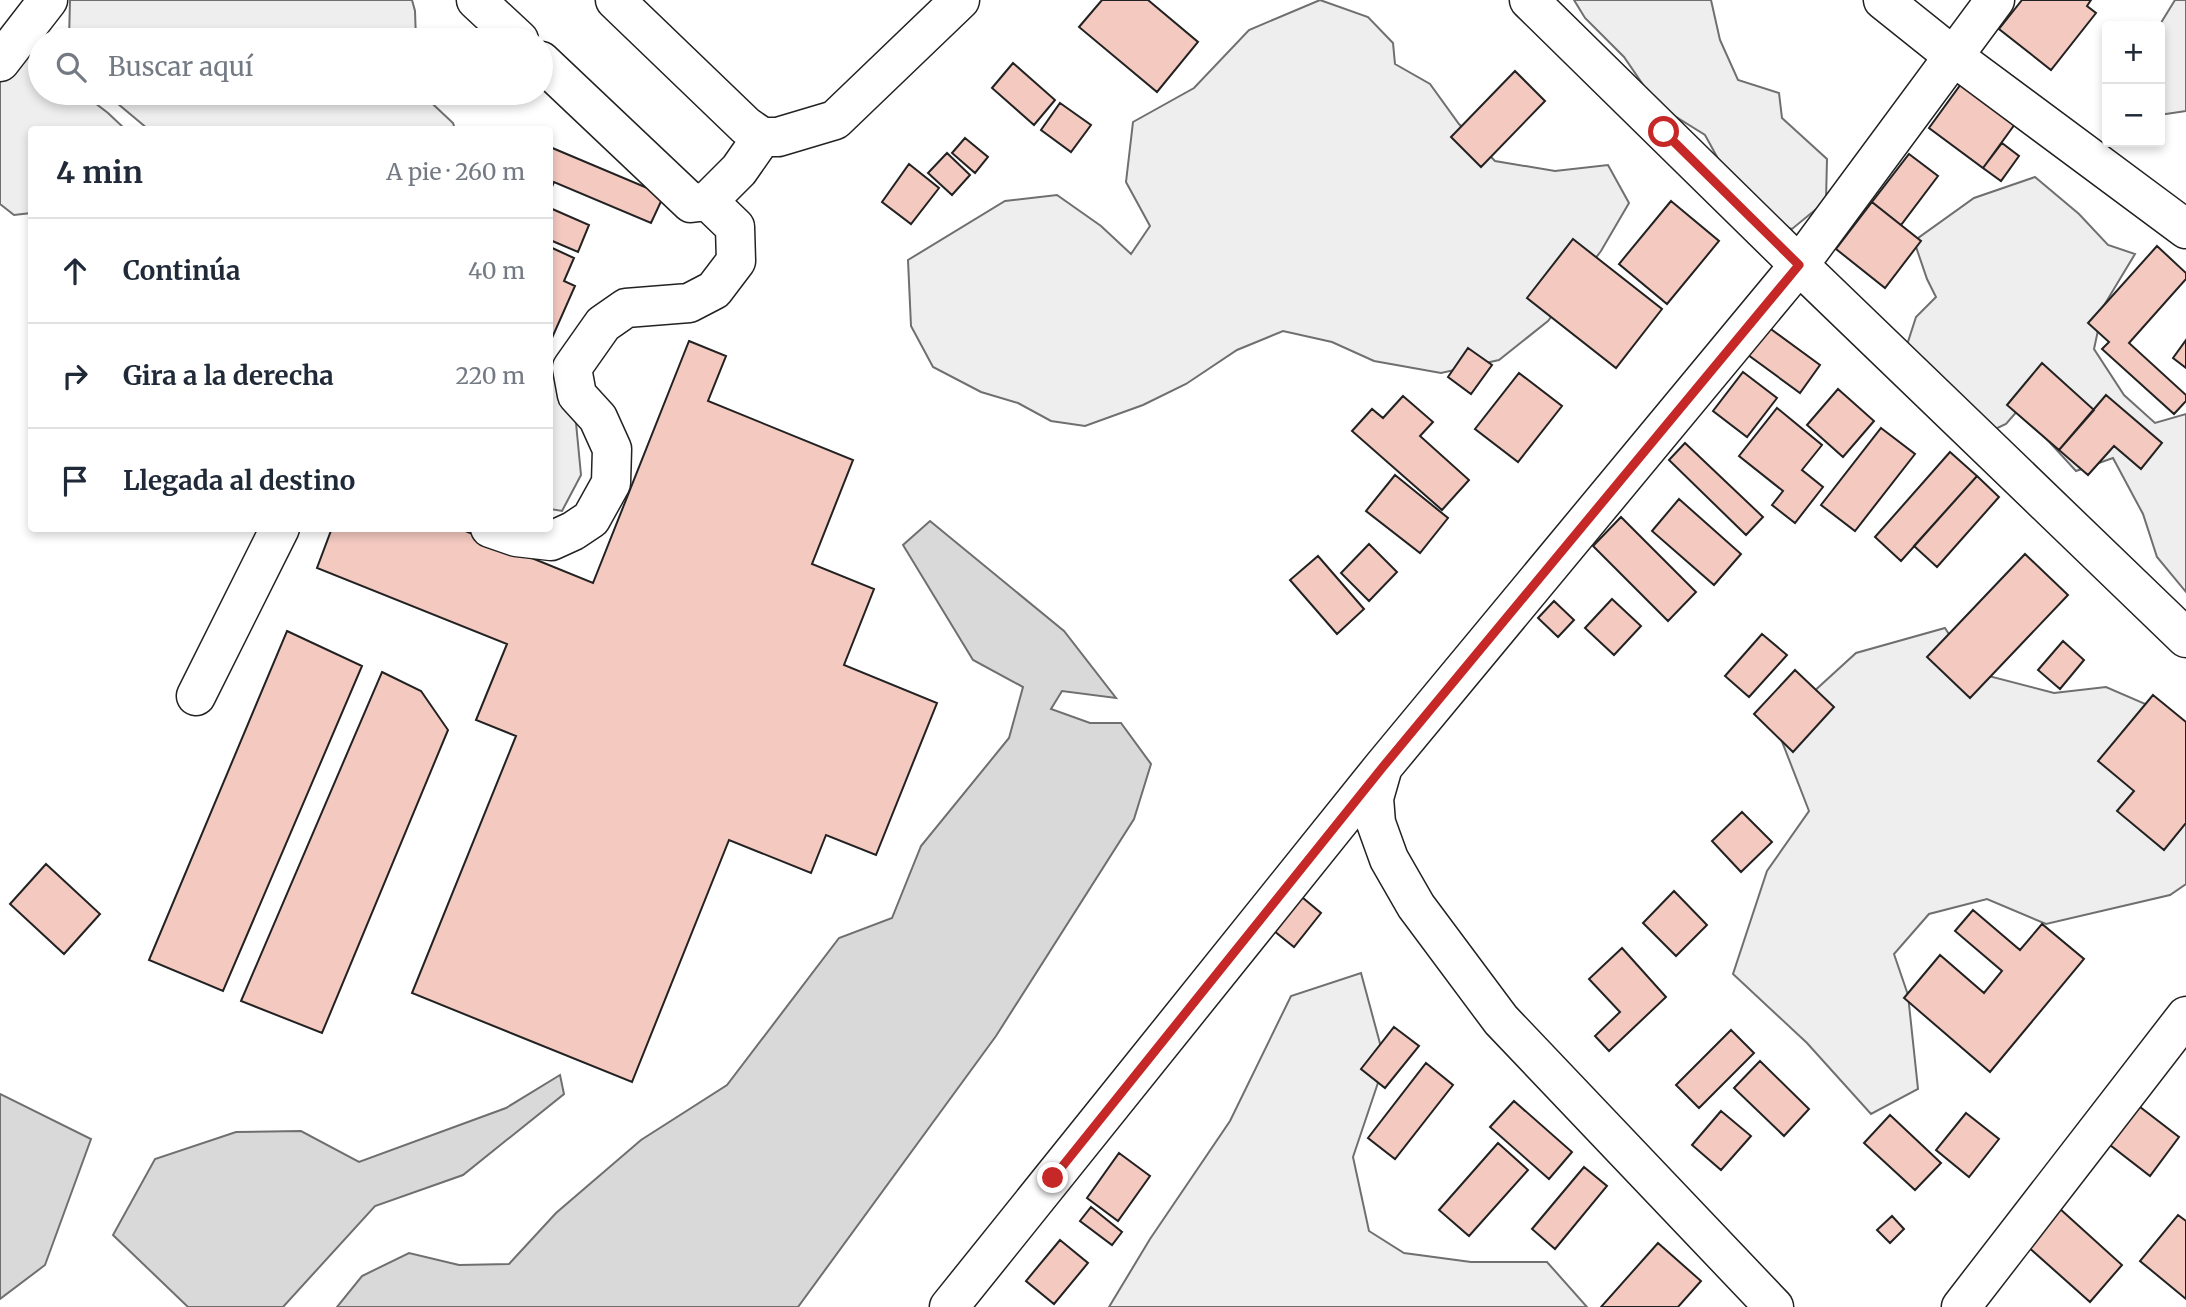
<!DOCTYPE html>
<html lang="es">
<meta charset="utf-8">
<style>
:root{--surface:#fff;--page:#f2f2f3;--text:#1f2937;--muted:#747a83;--line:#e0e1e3}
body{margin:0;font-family:Merriweather,serif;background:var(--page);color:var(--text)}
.controls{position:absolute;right:21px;top:21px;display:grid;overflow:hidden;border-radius:7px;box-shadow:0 4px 10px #0003}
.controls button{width:63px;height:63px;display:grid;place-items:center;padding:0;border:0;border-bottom:2px solid var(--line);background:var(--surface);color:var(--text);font:35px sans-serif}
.stop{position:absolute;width:21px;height:21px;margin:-16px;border:5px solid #c62828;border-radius:50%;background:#fff}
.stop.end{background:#c62828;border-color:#fff;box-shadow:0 2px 7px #0008}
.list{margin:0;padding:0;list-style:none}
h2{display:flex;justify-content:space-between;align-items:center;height:91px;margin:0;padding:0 28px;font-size:30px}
h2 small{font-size:23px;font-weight:400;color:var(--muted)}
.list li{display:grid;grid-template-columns:46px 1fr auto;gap:21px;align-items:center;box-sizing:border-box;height:105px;padding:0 28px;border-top:2px solid var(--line)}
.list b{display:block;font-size:26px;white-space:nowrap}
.list em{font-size:23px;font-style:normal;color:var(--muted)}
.icon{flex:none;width:38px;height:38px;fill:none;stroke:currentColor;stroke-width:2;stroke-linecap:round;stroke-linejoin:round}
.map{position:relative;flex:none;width:2186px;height:1307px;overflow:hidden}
.search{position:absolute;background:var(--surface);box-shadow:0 4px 10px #0003;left:28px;top:28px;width:525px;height:77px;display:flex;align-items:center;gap:18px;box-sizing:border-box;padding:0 24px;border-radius:38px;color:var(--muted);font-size:26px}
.panel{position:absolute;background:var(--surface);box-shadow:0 4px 10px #0003;left:28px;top:126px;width:525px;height:406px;border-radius:7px}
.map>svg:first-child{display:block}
.green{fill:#eee;stroke:#6f6f6f;stroke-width:2}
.water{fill:#d9d9d9;stroke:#6f6f6f;stroke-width:2}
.building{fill:#f3c9c0;stroke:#222;stroke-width:2}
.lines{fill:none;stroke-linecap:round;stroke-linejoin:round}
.minor-casing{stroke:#222;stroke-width:41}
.minor{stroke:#fff;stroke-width:38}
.route{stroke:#c62828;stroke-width:9}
</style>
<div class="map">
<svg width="2186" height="1307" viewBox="0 0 2186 1307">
<rect width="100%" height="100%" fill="#fff"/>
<path class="green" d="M70,0H412L415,11L416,40H69Z
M1320,0L1368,17L1393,43L1395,64L1430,84L1459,124L1495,161L1555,171L1608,165L1629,203L1601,251L1548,321L1499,360L1441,373L1374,361L1332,342L1283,331L1237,350L1186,384L1143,405L1085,426L1051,421L1018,403L981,392L933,367L911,326L908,260L1005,201L1057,195L1101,226L1131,254L1150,226L1126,182L1133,122L1194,88L1249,30Z
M1574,0H1711L1720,40L1738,80L1779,93L1782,118L1827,159L1826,201L1792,229L1763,220L1733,186L1705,135L1657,105L1624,57L1585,18Z
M2175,0H2186V111L2166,114L2160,113L2159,26Z
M28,56L40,64V93H82L108,113L125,129L32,130L31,213L14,215L0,204V76Z
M105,93H421L453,123L455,129H148Z
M2035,177L2079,214L2108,245L2135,254L2103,307L2094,349L2124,395L2155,423L2186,414V592L2157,557L2143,514L2113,458L2076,471L2019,409L2006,424L1991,431L1906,348L1916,317L1936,297L1927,279L1914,241L1974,198Z
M550,371H552L565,391L576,423L581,475L562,511L550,509Z
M1945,628L1973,672L2054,693L2106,687L2157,709L2186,735V884L2170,895L2046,924L1987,899L1929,914L1894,954L1908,995L1918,1089L1871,1114L1807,1043L1733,974L1767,871L1809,811L1776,726L1856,653Z
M1361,973L1385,1062L1353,1157L1369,1231L1404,1253L1471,1262H1547L1587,1307H1109L1150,1239L1230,1121L1291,996Z"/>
<path class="water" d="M930,521L1064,631L1116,698L1062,691L1051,709L1090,723H1121L1151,764L1134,819L996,1036L798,1307H337L362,1276L409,1253L459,1265L509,1264L556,1213L641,1140L727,1085L839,938L892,918L921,846L1009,738L1023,687L973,660L903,545Z
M560,1075L564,1094L463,1175L375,1206L283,1307H188L113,1235L155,1159L236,1132L301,1131L359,1162L506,1108Z
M0,1094L91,1139L45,1265L0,1299Z"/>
<path class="building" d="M1102,0H1148L1198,42L1157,92L1079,27Z
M2022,0H2091L2087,6L2096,13L2051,70L1999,29Z
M1013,63L1055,100L1034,125L992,88Z
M1515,71L1545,101L1481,167L1451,137Z
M1961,84L2015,124L1983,168L1929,128Z
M1060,103L1091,125L1071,152L1041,130Z
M965,138L988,157L975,173L952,153Z
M2002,143L2019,156L2001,181L1983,168Z
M550,147L664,195L651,223L554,182L550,192Z
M947,153L970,175L952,195L928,173Z
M1909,154L1938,176L1901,225L1872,202Z
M909,164L939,188L911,224L882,202Z
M1671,201L1719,241L1667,304L1619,264Z
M1872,202L1921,241L1885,288L1836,249Z
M550,208L589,225L578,252L550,240Z
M1573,239L1662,309L1616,368L1527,298Z
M2157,246L2186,273V279L2129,343L2186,395V401L2174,414L2102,349L2109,342L2088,323Z
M550,247L574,258L564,281L575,286L552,338L550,337Z
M1764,324L1820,365L1800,393L1744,352Z
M2186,340V368L2173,358Z
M689,341L726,356L708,401L853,460L812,564L874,589L844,665L937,703L876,855L826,835L811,873L729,840L632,1082L412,993L516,736L476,720L507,644L317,568L332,528H458L593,583Z
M1468,348L1492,365L1471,394L1448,377Z
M2042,363L2094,410L2059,450L2007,405Z
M1743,372L1777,398L1747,437L1713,411Z
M1519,373L1562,406L1518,462L1475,429Z
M1838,389L1874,421L1843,457L1807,425Z
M2106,395L2162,443L2141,469L2114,446L2088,475L2059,450Z
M1403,396L1433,422L1420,436L1469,480L1442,510L1352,431L1372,409L1383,418Z
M1777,408L1822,445L1802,470L1823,487L1795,523L1772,505L1783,491L1739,456Z
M1881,428L1915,454L1855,531L1821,505Z
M1685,443L1763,517L1746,535L1669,460Z
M1950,452L1977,476L1901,561L1875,537Z
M1395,475L1448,518L1420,553L1366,511Z
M1977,476L1999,497L1937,567L1914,546Z
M1679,499L1741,554L1714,585L1652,531Z
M1621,517L1696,592L1668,621L1593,546Z
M1369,544L1397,572L1369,601L1341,573Z
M2025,554L2068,595L1970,698L1927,657Z
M1318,556L1364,609L1337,634L1290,580Z
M1612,599L1641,626L1614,655L1585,628Z
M1554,601L1574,620L1558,637L1538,618Z
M287,631L362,666L223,991L149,960Z
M1762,634L1787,655L1749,697L1725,676Z
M2063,641L2084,660L2060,689L2038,670Z
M1795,670L1834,707L1793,752L1754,714Z
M382,672L421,691L448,730L322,1033L241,1001Z
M2153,695L2186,722V823L2164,850L2117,811L2134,791L2098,761Z
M1742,812L1772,842L1741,872L1712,841Z
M46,864L100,914L64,954L10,904Z
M1674,891L1707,925L1676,956L1643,923Z
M1297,893L1321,913L1294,947L1269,927Z
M1973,910L2020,950L2042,924L2084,959L1990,1072L1904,998L1940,955L1984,993L2002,971L1955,931Z
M1622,948L1666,997L1609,1051L1595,1036L1620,1012L1589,979Z
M1394,1027L1419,1046L1385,1088L1361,1069Z
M1731,1030L1754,1053L1699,1108L1676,1085Z
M1760,1061L1809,1109L1784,1136L1734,1088Z
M1426,1063L1453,1085L1395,1159L1368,1138Z
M2131,1100L2179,1137L2150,1176L2101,1138Z
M1514,1101L1572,1152L1549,1179L1490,1127Z
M1721,1111L1751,1136L1721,1170L1692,1145Z
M1966,1113L1999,1139L1969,1177L1936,1150Z
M1890,1115L1941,1163L1915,1190L1864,1143Z
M1498,1143L1528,1170L1469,1236L1439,1210Z
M1119,1153L1150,1176L1118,1221L1087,1198Z
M1584,1167L1607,1186L1555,1249L1532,1229Z
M1091,1207L1122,1232L1112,1245L1080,1221Z
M2059,1208L2122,1265L2090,1302L2026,1245Z
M2178,1215L2186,1221V1299L2140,1261Z
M1892,1216L1904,1229L1890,1243L1877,1230Z
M1060,1240L1088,1263L1054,1304L1026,1281Z
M1658,1243L1701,1281L1678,1307H1601Z"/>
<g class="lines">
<g class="minor-casing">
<path id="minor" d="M476,0L519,40
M615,0L746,126L762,137H778L835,120L960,0
M1529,0L1799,265L2186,638
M1883,0L1953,56L2186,229
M541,61L691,203L708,201L739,170L762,137
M0,62L48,0
M490,528L516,537L551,541L573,531L591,519L611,483L612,449L598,418L577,395L572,368L603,324L626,308L689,303L714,290L736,261L735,227L708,201
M196,696L280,528
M1382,770L1374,798L1376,823L1389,859L1416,906L1501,1020L1774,1307
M949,1307L1382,768L1799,265L1995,0
M1961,1307L2186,1016"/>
</g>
<use href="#minor" class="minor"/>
</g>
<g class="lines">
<path class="route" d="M1053,1178L1382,768L1799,265L1664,132"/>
</g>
</svg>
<div class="controls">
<button>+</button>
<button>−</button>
</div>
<div class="stop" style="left:1664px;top:132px"></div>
<div class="stop end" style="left:1053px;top:1178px"></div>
<div class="search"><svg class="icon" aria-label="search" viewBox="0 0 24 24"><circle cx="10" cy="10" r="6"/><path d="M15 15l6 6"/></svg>Buscar aquí</div>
<section class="panel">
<h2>4 min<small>A pie · 260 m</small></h2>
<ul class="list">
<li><svg class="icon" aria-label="ahead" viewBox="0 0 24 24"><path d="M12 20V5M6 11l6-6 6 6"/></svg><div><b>Continúa</b></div><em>40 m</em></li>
<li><svg class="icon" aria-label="right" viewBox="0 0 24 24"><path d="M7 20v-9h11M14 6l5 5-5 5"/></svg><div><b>Gira a la derecha</b></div><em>220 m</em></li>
<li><svg class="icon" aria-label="arrive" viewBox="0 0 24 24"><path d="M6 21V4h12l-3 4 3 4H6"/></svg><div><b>Llegada al destino</b></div></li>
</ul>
</section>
</div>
